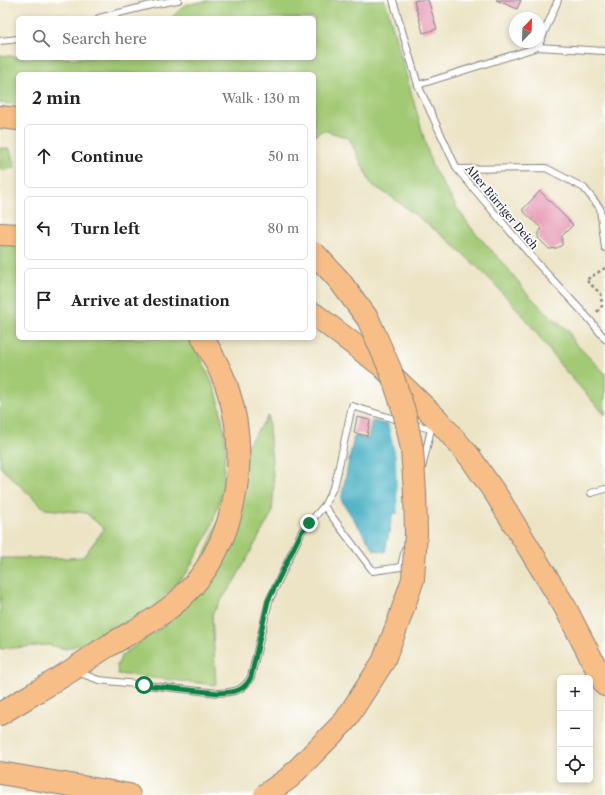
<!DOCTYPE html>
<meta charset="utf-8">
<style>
:root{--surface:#fff;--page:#f6f6f6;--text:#222;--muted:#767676;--line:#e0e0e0}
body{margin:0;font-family:"Libre Caslon Text",serif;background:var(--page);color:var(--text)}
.controls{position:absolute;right:12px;bottom:12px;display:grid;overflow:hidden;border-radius:6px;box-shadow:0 2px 6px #0003}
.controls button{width:36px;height:36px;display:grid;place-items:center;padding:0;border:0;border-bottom:1px solid var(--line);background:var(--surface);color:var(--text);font:20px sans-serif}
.compass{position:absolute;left:509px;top:12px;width:36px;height:36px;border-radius:50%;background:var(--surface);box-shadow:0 2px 6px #0003;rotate:23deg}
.stop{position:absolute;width:12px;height:12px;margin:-9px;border:3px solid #0b8043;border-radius:50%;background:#fff}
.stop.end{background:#0b8043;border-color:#fff;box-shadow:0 1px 4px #0008}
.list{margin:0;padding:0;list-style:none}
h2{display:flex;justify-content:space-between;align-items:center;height:52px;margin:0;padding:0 16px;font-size:17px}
h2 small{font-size:13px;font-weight:400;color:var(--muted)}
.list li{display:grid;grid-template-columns:26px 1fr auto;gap:12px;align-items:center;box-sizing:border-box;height:64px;margin:0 8px 8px;padding:0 8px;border:1px solid var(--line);border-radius:6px}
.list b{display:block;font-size:15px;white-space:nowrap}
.list em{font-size:13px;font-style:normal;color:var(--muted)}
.icon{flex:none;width:22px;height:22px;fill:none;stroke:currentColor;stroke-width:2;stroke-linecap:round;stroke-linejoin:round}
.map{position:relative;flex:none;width:605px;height:795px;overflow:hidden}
.search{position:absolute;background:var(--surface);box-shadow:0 2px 6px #0003;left:16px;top:16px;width:300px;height:44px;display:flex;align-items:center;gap:10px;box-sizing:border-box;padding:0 14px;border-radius:6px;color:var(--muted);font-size:15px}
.panel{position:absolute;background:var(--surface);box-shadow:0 2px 6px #0003;left:16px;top:72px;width:300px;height:268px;border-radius:6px}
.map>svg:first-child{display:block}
.green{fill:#a2c973;stroke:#627657}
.water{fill:#43aec2;stroke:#32687e}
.pier{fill:#ece4c5}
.building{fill:#e697b3}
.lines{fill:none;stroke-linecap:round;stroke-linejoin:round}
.lane-casing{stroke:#878380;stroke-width:8}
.highway-casing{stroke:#878380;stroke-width:24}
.path{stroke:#878380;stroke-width:2.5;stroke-dasharray:3 3;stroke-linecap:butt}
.lane{stroke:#fff;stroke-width:6}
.highway{stroke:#f7be87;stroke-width:22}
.highway-bridge-casing{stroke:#878380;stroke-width:24;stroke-linecap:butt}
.highway-bridge{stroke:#f7be87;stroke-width:22}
.route{stroke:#0b8043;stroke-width:5}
.labels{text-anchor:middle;stroke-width:3.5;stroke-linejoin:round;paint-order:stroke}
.street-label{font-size:11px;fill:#22223b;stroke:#fff}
</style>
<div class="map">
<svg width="605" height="795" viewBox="0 0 605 795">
<rect width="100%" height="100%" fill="#fff"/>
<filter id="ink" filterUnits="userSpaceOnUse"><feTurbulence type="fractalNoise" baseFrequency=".025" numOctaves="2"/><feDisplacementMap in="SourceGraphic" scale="8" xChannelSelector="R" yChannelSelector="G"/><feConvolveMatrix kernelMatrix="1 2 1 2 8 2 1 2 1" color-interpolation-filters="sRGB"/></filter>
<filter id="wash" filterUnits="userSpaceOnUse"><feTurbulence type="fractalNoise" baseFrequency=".012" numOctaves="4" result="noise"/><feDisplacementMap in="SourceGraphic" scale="16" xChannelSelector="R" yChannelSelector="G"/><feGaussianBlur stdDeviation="0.9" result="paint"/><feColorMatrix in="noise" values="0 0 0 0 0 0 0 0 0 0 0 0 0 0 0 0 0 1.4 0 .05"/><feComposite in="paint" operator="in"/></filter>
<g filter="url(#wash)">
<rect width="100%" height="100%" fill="#ece4c5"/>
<path class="green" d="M211,0H385L432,166L457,208L473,230L510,271L525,291L547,313L568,330L574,342L605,373V415L562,367L526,319L488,277L448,240L393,198L371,184L349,138L323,130L314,136V74H18V104L0,103V55L18,57V58H314V18H171L185,5Z
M0,148L10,149L15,168L0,171Z
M0,239L18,243V338H188L201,358L217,394L226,439L222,494L209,533L187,572L157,604L126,627L66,649L49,645L0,649V558H67L83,557L104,529L86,513L45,509L0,467Z
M268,416L274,486L272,513L235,580L212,614L216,685L118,674L117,666L122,655L165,625L186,604L248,444Z"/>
<path class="water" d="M372,421L418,431L402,514L393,513L385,552L374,550L341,500L354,436L368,439Z"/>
<path class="pier" d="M388,422L420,430L404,515L402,516H398L396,457Z"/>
<g id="blocks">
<path class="building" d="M418,0H428L437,29L423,33L414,1Z
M496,0H521L517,9Z
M540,191L573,225L562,236V245L557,248L549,249L538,238V232L542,229L522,210Z
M357,417L370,420L367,436L354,433Z"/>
</g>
</g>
<g filter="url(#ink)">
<use href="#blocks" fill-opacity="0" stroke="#878380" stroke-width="1"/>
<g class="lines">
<g class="lane-casing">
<path id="lane" d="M393,0L418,85L457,169L537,263L590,320L605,339
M99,18L151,5L178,0
M0,41L18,39
M538,47L605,51
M418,85L538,47L558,0
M457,169L546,168L584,188L600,208L605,248
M412,424L431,429L422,468
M591,493L605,489
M324,506L373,571L401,567L405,549
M77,672L99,680L218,693C233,692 243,692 251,677L269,601L302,531L324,506L335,484L352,406L401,421"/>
</g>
<g class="highway-casing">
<path id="highway" d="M0,117L18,119
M0,234L18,235
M314,314L382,366L438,420L470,457L497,496L565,607L605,685
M0,714C24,699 49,685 72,670C84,662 96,653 108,646C133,631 160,618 181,598C237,546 251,457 227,387C221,370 212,354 203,338
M0,773L129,795"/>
</g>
<path class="path" d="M597,312L602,306L601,294L586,280L605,268"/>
<use href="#lane" class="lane"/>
<use href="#highway" class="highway"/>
<g class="highway-bridge-casing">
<path id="highway-bridge" d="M265,795L289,778L345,721L383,662L398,623L413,579L416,533L415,492L412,449L404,411L390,369L368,319L339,280L314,253"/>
</g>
<use href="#highway-bridge" class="highway-bridge"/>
</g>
</g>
<g class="lines" filter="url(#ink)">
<path class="route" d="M144,685L218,693C233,692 244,692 251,677L268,601L302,531L309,523"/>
</g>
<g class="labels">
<g class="street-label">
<text transform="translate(502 207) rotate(50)" y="4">Alter Bürriger Deich</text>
</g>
</g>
</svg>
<div class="controls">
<button>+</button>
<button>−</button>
<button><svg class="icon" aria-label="locate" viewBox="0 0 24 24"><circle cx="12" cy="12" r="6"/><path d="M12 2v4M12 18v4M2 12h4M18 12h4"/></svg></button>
</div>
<svg class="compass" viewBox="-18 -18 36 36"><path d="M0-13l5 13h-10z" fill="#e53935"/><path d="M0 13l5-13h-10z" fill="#767676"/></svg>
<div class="stop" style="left:144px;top:685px"></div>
<div class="stop end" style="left:309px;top:523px"></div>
<div class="search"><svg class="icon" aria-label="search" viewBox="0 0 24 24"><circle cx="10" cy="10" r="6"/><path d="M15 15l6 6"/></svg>Search here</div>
<section class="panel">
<h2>2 min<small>Walk · 130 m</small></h2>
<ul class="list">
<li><svg class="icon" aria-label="ahead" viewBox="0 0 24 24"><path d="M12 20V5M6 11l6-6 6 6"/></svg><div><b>Continue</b></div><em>50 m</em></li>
<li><svg class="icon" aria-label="left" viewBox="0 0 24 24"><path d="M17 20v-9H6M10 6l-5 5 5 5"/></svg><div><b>Turn left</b></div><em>80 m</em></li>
<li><svg class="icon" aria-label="arrive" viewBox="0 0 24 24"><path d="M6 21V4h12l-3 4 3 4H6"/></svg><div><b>Arrive at destination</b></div></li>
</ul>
</section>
</div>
